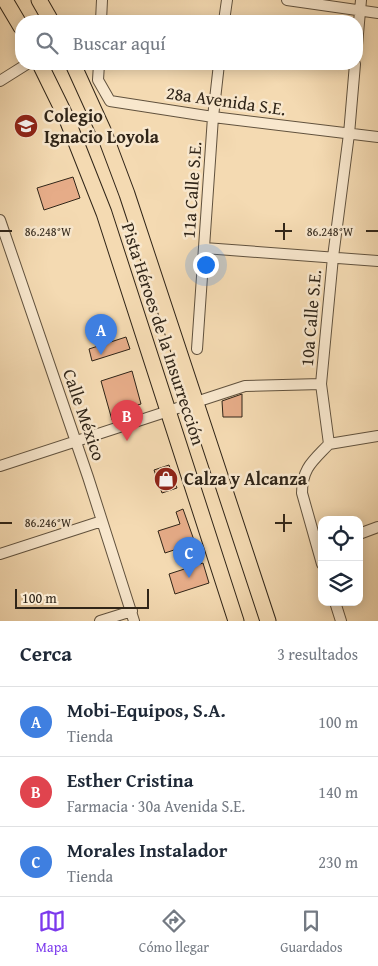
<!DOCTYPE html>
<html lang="es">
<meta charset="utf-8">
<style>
:root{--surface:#fff;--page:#f2f2f3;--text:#1f2937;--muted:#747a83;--line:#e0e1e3;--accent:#7c3aed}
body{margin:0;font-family:"Gentium Book Plus",serif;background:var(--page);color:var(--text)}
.controls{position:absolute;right:15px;bottom:15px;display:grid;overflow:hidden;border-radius:10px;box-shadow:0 2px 12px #0003}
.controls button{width:45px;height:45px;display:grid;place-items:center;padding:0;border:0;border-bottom:1px solid var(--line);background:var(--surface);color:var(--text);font:25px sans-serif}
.scale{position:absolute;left:15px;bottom:12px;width:134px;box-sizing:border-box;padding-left:5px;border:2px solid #302518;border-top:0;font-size:14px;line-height:18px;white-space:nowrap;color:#302518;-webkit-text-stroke:4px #f8e7cd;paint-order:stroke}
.you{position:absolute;left:205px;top:264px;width:18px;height:18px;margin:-12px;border:4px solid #fff;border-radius:50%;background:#1a73e8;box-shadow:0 0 0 8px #1a73e833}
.badge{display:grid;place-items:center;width:32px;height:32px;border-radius:50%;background:var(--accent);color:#fff;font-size:16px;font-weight:700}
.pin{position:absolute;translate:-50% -41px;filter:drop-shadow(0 1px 2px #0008)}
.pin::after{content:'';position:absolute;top:26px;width:18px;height:15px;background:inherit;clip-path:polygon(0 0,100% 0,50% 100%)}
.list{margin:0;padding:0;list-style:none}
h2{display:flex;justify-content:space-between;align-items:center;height:65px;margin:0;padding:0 20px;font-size:21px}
h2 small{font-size:16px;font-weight:400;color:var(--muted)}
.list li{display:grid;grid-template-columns:32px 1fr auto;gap:15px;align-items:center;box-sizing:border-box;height:70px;padding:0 20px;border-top:1px solid var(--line)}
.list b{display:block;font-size:19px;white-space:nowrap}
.list p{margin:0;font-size:16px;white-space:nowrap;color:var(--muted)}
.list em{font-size:16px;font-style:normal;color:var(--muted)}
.icon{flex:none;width:28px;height:28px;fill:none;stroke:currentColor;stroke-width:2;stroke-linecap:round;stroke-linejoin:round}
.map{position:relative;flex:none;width:378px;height:621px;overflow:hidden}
.search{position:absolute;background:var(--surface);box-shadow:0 2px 12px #0003;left:15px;right:15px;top:15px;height:55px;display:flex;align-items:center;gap:12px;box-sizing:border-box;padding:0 18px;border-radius:20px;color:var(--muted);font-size:19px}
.sheet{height:275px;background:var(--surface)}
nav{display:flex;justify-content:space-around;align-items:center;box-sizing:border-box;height:70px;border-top:1px solid var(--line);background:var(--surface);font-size:14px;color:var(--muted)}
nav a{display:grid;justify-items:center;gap:2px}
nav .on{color:var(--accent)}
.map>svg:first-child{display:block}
.building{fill:#e6ac88;stroke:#302518}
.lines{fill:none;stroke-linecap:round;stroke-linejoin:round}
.street-casing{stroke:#61523e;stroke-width:12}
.primary-casing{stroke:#302518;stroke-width:17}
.street{stroke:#f8e7cd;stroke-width:10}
.primary{stroke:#f4dab2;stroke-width:15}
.ticks{fill:none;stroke:#302518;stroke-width:2}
.labels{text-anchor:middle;stroke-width:5;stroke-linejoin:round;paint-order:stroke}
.street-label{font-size:18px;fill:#302518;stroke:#f8e7cd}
.poi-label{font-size:18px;font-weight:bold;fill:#302518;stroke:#f8e7cd;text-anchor:start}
.ticks-label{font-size:12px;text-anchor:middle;fill:#302518;stroke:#f8e7cd;stroke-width:5;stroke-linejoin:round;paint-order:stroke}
</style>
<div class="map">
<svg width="378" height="621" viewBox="0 0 378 621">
<rect width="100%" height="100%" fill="#f4dab2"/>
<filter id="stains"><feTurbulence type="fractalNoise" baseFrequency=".004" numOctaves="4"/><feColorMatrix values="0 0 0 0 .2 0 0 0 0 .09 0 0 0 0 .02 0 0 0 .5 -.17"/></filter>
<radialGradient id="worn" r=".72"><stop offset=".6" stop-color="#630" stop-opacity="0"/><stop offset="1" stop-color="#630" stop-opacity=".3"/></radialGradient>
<path class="building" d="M73,177L80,198L44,210L37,188Z
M126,337L130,349L92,361L89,349Z
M132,371L141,404L123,409L125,416L112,420L101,381Z
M242,394V417H223L222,401Z
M169,465L177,488L162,493L154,470Z
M183,509L195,543L165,553L158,531L180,524L176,512Z
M203,563L209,583L175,594L169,574Z"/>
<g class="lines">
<g class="street-casing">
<path id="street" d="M287,0L378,13
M101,21L102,0
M224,21L227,0
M357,45L361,0
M99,64L98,80L110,101L213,117L378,137
M0,81L27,64
M0,220L88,477L134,621
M204,248L378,261
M197,349L213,117L219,64
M329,444L321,384L333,257L349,134L355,64
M329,444L378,436
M0,466L245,386L321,384
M359,534L378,527
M0,554L102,521
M322,564L302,493C302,468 313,461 329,444
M335,602L341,621
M100,621L132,611"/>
</g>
<g class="primary-casing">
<path id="primary" d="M5,0L21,27
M39,0L51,21
M40,64L66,117L104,213L236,621
M73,64L103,130L127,194L268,621"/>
</g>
<use href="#street" class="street"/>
<use href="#primary" class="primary"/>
</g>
<path class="ticks" d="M284,223V240M0,231H12M275,231H292M366,231H378M284,514V532M0,523H12M275,523H292"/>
<defs>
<g id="school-disc" transform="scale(1.25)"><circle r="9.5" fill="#8f2418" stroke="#f8e7cd"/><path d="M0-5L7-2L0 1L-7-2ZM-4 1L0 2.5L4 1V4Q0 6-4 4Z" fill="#fff"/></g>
<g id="shop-disc" transform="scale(1.25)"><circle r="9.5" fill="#8f2418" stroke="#f8e7cd"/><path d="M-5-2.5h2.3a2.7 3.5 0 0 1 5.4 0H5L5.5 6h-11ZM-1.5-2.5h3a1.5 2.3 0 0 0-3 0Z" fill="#fff"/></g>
</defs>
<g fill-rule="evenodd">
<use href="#school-disc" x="26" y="126"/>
<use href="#shop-disc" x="166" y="479"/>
</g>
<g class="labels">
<g class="street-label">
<text transform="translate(226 101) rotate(8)" y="6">28a Avenida S.E.</text>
<text transform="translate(192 190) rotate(-86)" y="6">11a Calle S.E.</text>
<text transform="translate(311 318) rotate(-85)" y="6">10a Calle S.E.</text>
<text transform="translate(163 334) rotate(72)" y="6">Pista Héroes de la Insurrección</text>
<text transform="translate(84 415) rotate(71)" y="6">Calle México</text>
</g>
<g class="poi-label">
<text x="44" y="122">Colegio<tspan x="44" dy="21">Ignacio Loyola</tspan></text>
<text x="184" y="485">Calza y Alcanza</text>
</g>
</g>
<g class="ticks-label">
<text x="330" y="236">86.248°W</text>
<text x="48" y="236">86.248°W</text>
<text x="48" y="527">86.246°W</text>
</g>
<rect width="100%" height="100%" filter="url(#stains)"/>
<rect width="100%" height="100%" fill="url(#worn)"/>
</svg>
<div class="controls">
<button><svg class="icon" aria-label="locate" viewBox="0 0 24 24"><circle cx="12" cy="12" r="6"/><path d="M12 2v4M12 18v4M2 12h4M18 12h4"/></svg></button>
<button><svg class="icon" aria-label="layers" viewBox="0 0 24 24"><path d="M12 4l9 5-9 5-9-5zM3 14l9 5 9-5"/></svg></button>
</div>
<div class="scale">100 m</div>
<div class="you"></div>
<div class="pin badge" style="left:101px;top:355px;background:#3f7fe0">A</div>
<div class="pin badge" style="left:127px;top:441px;background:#e0444e">B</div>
<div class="pin badge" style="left:189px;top:578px;background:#3f7fe0">C</div>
<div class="search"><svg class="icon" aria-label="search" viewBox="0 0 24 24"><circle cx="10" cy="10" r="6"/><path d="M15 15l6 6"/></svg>Buscar aquí</div>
</div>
<section class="sheet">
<h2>Cerca<small>3 resultados</small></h2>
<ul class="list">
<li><span class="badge" style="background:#3f7fe0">A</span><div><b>Mobi-Equipos, S.A.</b><p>Tienda</p></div><em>100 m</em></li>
<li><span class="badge" style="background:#e0444e">B</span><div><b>Esther Cristina</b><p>Farmacia · 30a Avenida S.E.</p></div><em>140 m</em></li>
<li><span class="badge" style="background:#3f7fe0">C</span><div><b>Morales Instalador</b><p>Tienda</p></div><em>230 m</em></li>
</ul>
</section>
<nav>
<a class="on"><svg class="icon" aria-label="map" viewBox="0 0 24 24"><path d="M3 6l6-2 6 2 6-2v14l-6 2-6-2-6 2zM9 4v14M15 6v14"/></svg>Mapa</a>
<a><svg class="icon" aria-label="directions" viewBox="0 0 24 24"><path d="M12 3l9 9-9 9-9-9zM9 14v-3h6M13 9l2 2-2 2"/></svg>Cómo llegar</a>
<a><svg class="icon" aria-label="saved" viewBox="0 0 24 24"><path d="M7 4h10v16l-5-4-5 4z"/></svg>Guardados</a>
</nav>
